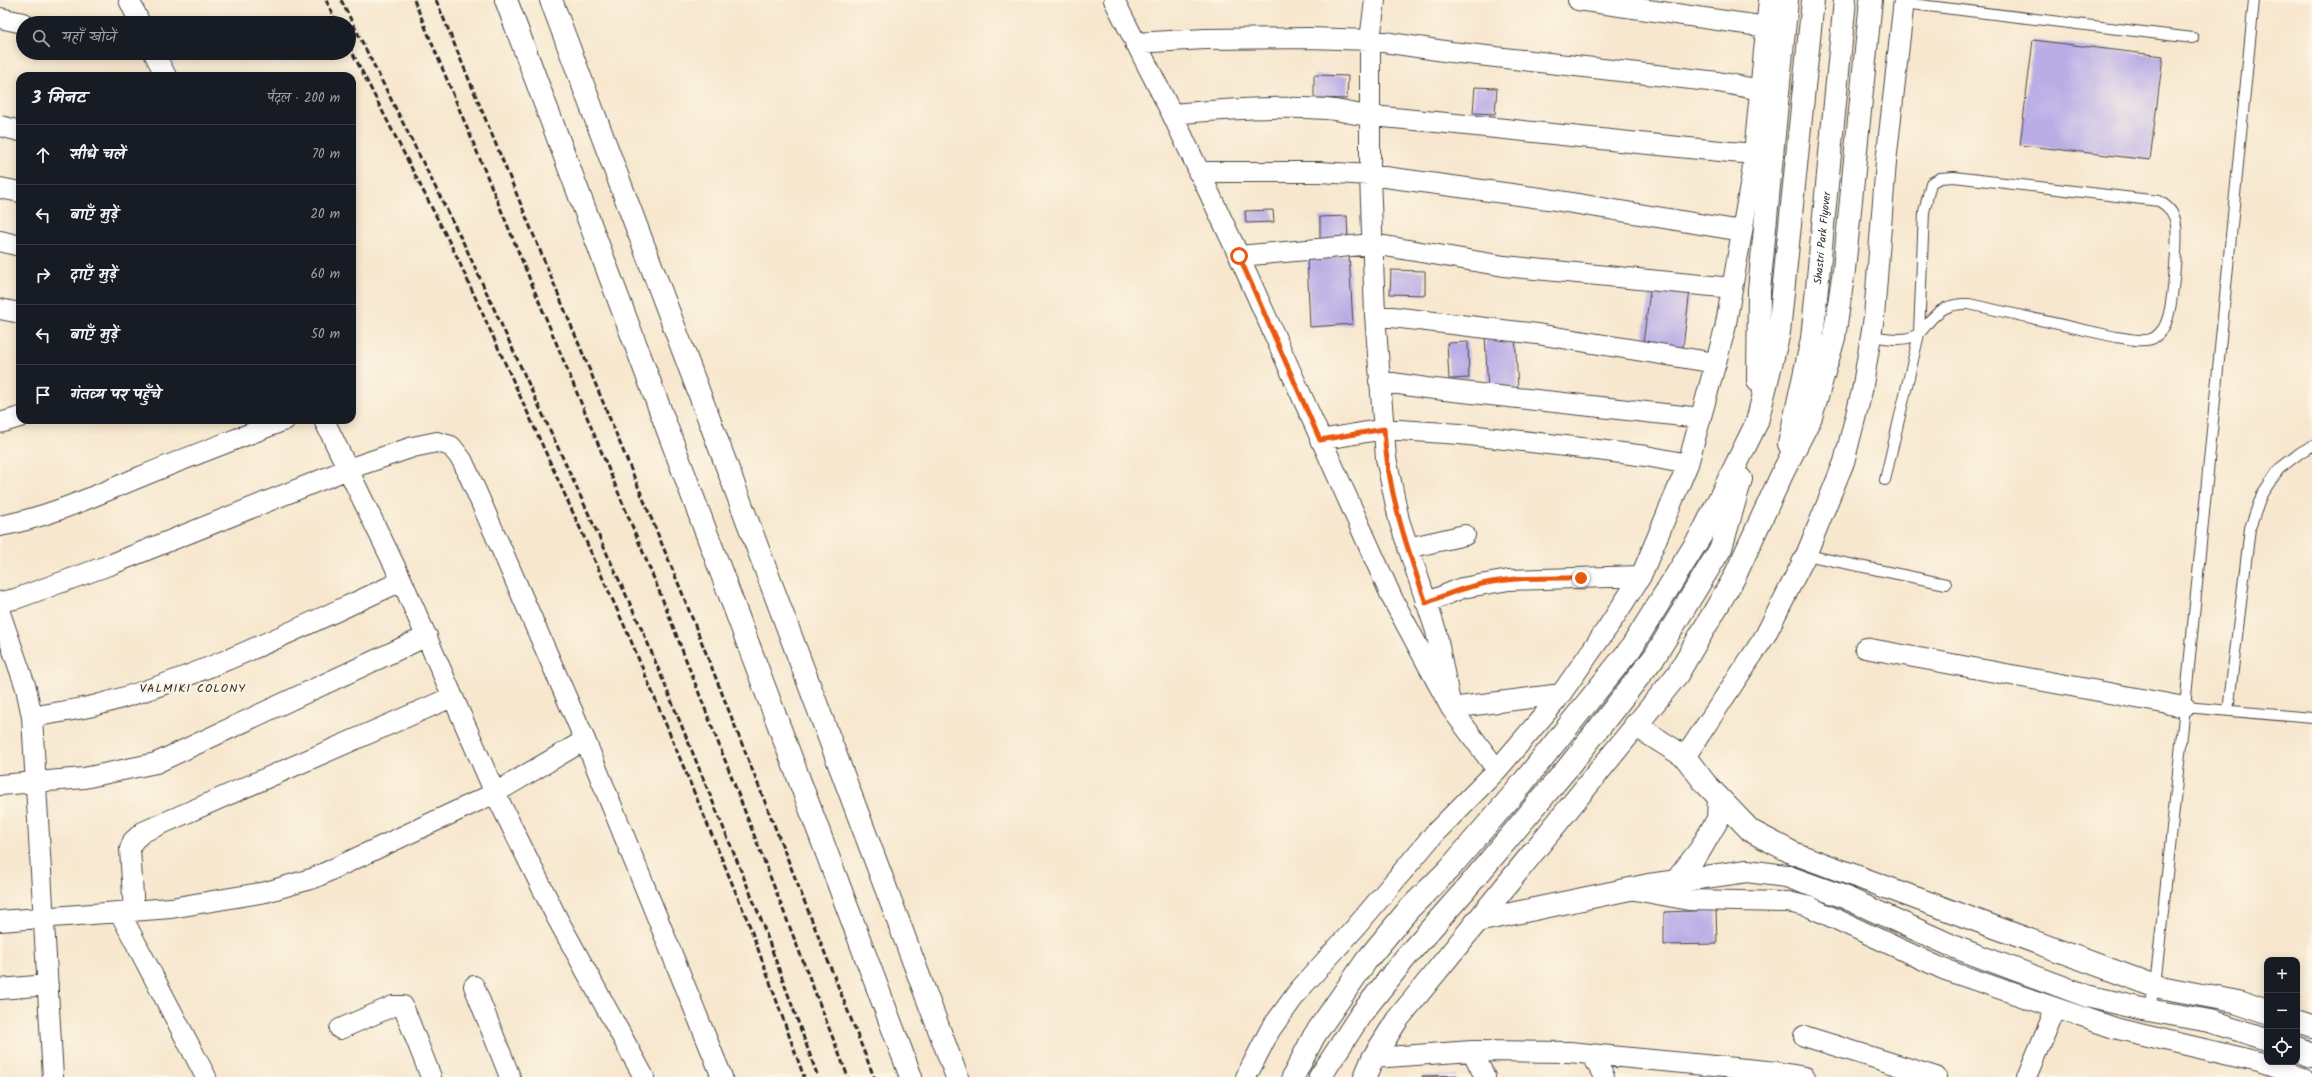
<!DOCTYPE html>
<html lang="hi">
<meta charset="utf-8">
<style>
:root{--surface:#171b24;--page:#242831;--text:#f1f3f6;--muted:#9ea1a6;--line:#363941}
body{margin:0;font-family:Kalam,"Playpen Sans Deva",sans-serif;background:var(--page);color:var(--text)}
.controls{position:absolute;right:12px;bottom:12px;display:grid;overflow:hidden;border-radius:8px;box-shadow:0 2px 10px #0003}
.controls button{width:36px;height:36px;display:grid;place-items:center;padding:0;border:0;border-bottom:1px solid var(--line);background:var(--surface);color:var(--text);font:20px sans-serif}
.stop{position:absolute;width:12px;height:12px;margin:-9px;border:3px solid #ea580c;border-radius:50%;background:#fff}
.stop.end{background:#ea580c;border-color:#fff;box-shadow:0 1px 4px #0008}
.list{margin:0;padding:0;list-style:none}
h2{display:flex;justify-content:space-between;align-items:center;height:52px;margin:0;padding:0 16px;font-size:17px}
h2 small{font-size:13px;font-weight:400;color:var(--muted)}
.list li{display:grid;grid-template-columns:26px 1fr auto;gap:12px;align-items:center;box-sizing:border-box;height:60px;padding:0 16px;border-top:1px solid var(--line)}
.list b{display:block;font-size:15px;white-space:nowrap}
.list em{font-size:13px;font-style:normal;color:var(--muted)}
.icon{flex:none;width:22px;height:22px;fill:none;stroke:currentColor;stroke-width:2;stroke-linecap:round;stroke-linejoin:round}
.map{position:relative;flex:none;width:2312px;height:1077px;overflow:hidden}
.search{position:absolute;background:var(--surface);box-shadow:0 2px 10px #0003;left:16px;top:16px;width:340px;height:44px;display:flex;align-items:center;gap:10px;box-sizing:border-box;padding:0 14px;border-radius:22px;color:var(--muted);font-size:15px}
.panel{position:absolute;background:var(--surface);box-shadow:0 2px 10px #0003;left:16px;top:72px;width:340px;height:352px;border-radius:12px}
.map>svg:first-child{display:block}
.building{fill:#baade6}
.lines{fill:none;stroke-linecap:round;stroke-linejoin:round}
.service-casing{stroke:#4a4743;stroke-width:12}
.minor-casing{stroke:#4a4743;stroke-width:22}
.tertiary-casing{stroke:#4a4743;stroke-width:24}
.trunk-casing{stroke:#4a4743;stroke-width:24}
.service{stroke:#fff;stroke-width:10}
.minor{stroke:#fff;stroke-width:20}
.tertiary{stroke:#fff;stroke-width:22}
.trunk{stroke:#fff;stroke-width:22}
.rail{stroke:#2b2b2b;stroke-width:3;stroke-dasharray:6 3;stroke-linecap:butt}
.route{stroke:#ea580c;stroke-width:5}
.labels{text-anchor:middle;stroke-width:4;stroke-linejoin:round;paint-order:stroke}
.street-label{font-size:11px;fill:#2b2b2b;stroke:#fcf5e5}
.neighbourhood-label{font-size:12px;letter-spacing:1px;fill:#2b2b2b;stroke:#fcf5e5}
</style>
<div class="map">
<svg width="2312" height="1077" viewBox="0 0 2312 1077">
<rect width="100%" height="100%" fill="#fcf5e5"/>
<filter id="ink" filterUnits="userSpaceOnUse"><feTurbulence type="fractalNoise" baseFrequency=".025" numOctaves="2"/><feDisplacementMap in="SourceGraphic" scale="8" xChannelSelector="R" yChannelSelector="G"/><feConvolveMatrix kernelMatrix="1 2 1 2 8 2 1 2 1" color-interpolation-filters="sRGB"/></filter>
<filter id="wash" filterUnits="userSpaceOnUse"><feTurbulence type="fractalNoise" baseFrequency=".012" numOctaves="4" result="noise"/><feDisplacementMap in="SourceGraphic" scale="16" xChannelSelector="R" yChannelSelector="G"/><feGaussianBlur stdDeviation="0.9" result="paint"/><feColorMatrix in="noise" values="0 0 0 0 0 0 0 0 0 0 0 0 0 0 0 0 0 1.4 0 .05"/><feComposite in="paint" operator="in"/></filter>
<g filter="url(#wash)">
<rect width="100%" height="100%" fill="#f7e7ce"/>
<g id="blocks">
<path class="building" d="M2033,40L2163,56L2150,160L2020,145Z
M1314,75L1348,76L1347,99L1314,98Z
M1475,87L1497,88L1495,114L1473,113Z
M1273,210L1274,222L1246,223L1245,211Z
M1347,216L1348,241H1320V217Z
M1349,255L1353,324L1310,327L1307,258Z
M1391,270L1425,271V295L1390,294Z
M1651,284L1690,290L1682,355L1642,350Z
M1515,334L1518,389L1488,391L1485,335Z
M1468,342L1469,378L1449,379L1447,343Z
M1716,910L1717,944L1664,945V912Z
M1457,1075V1077H1422V1076Z"/>
</g>
</g>
<g filter="url(#ink)">
<use href="#blocks" fill-opacity="0" stroke="#4a4743" stroke-width="1"/>
<g class="lines">
<g class="service-casing">
<path id="service" d="M1903,3L2193,38
M1871,336C1885,338 1907,343 1919,333C1922,331 1925,327 1927,324C1939,309 1950,303 1969,304L2116,337C2126,338 2146,344 2155,337C2162,332 2166,325 2168,317C2173,301 2178,241 2176,225C2175,214 2168,206 2159,201L1954,177L1940,178L1931,183L1924,212L1919,334L1885,480
M1806,555L1946,584
M2185,707L2312,718
M2228,711L2250,528L2262,494L2279,469L2301,452L2312,446
M2149,1010L2155,986L2185,707L2254,0"/>
</g>
<g class="minor-casing">
<path id="minor" d="M129,0L140,23
M1114,0L1172,114L1239,256L1393,600L1451,708L1497,770
M1375,0L1370,40V175L1375,315L1386,458L1399,520L1436,631L1451,708L1561,694
M1578,0L1767,27
M0,18L23,23
M1135,43L1205,39L1309,38L1370,40L1451,52L1718,82L1761,90
M154,53L166,76
M1172,114C1223,109 1275,106 1326,109C1341,110 1356,115 1371,116C1499,127 1626,143 1754,154
M0,126L20,131
M1198,172H1319L1370,175L1548,199L1742,231
M0,188L20,192
M0,241L20,246
M1239,256L1373,244L1504,266L1732,288
M0,309L20,313
M1375,315L1537,334L1716,363
M1379,381L1426,388L1701,418
M324,420L402,581L495,793L557,918L644,1077
M0,423L20,417
M1320,440L1384,429L1460,434L1557,445L1646,456L1688,464
M0,526C49,517 94,496 140,477C188,457 237,439 285,420
M1408,548L1465,535
M0,602L15,599L112,564L348,469L413,447L437,442L451,446L462,460L469,475L585,740L722,1077
M1426,603L1462,588L1509,580L1641,576
M0,613L26,688L32,717L53,1077
M1865,648L2185,707
M32,717C53,713 76,710 97,705C203,677 302,626 402,581
M1685,757L1765,636L1806,555L1844,462L1862,391L1874,317L1886,162L1904,0
M0,785L84,778L156,763L427,636
M1630,889L1689,900L1788,902L1810,907L1943,969L2114,1028L2259,1062L2303,1077
M134,912L130,849L133,841L143,832L452,697
M120,913L206,1077
M0,921L171,908L266,892L314,878L495,793L585,740
M474,986L510,1077
M0,989L48,985
M340,1029L393,1006H403L431,1077
M1804,1036L1936,1077
M1472,1051L1485,1077
M1592,1054L1604,1077
M1373,1058L1472,1051L1569,1052L1777,1072L1805,1077
M1246,1077L1270,1030L1300,989L1355,928L1434,834L1497,770L1556,701L1608,627L1641,576L1688,464L1725,329L1752,174L1769,0
M2027,1077L2056,1008"/>
</g>
<g class="tertiary-casing">
<path id="tertiary" d="M506,0L911,1077
M551,0L957,1077
M1635,725L1685,757L1705,783L1751,831L1793,853L2155,986L2238,1002L2267,1012
M1676,881L1700,850L1718,819L1719,798
M1477,921L1649,885L1747,871L1786,876L1842,896L1957,948L2087,996L2142,1009L2210,1021L2267,1039
M2297,1022L2312,1027
M2297,1049L2312,1055"/>
</g>
<g class="trunk-casing">
<g id="trunk">
<path d="M1758,381L1759,290L1787,0"/>
<path id="s1" d="M1789,444L1812,339L1845,0"/>
<path d="M1293,1077L1314,1036L1366,961L1408,910L1449,869L1517,790L1631,648L1703,532L1757,422L1779,332L1813,0"/>
<path d="M1320,1077L1361,1014L1406,957L1465,890L1570,765L1655,656L1721,548L1741,479"/>
<path d="M1365,1077L1373,1058L1397,1020L1677,675L1734,578L1783,472L1811,417L1834,338L1844,270L1871,0"/>
</g>
</g>
<use href="#service" class="service"/>
<use href="#minor" class="minor"/>
<use href="#tertiary" class="tertiary"/>
<use href="#trunk" class="trunk"/>
<path class="rail" d="M326,0L337,23
M341,0L466,248L644,634L760,917L818,1077
M414,0L662,598L848,1077
M436,0L681,590L874,1077
M349,46L456,255L629,636L749,924L804,1077"/>
</g>
</g>
<g class="lines" filter="url(#ink)">
<path class="route" d="M1239,256L1320,440L1384,429C1387,489 1406,545 1426,603C1444,595 1462,588 1482,584C1514,577 1548,578 1581,578"/>
</g>
<g class="labels">
<g class="street-label">
<text dy="4" stroke="none"><textPath href="#s1" startOffset="209">Shastri Park Flyover</textPath></text>
</g>
<g class="neighbourhood-label">
<text x="193" y="692">VALMIKI COLONY</text>
</g>
</g>
</svg>
<div class="controls">
<button>+</button>
<button>−</button>
<button><svg class="icon" aria-label="locate" viewBox="0 0 24 24"><circle cx="12" cy="12" r="6"/><path d="M12 2v4M12 18v4M2 12h4M18 12h4"/></svg></button>
</div>
<div class="stop" style="left:1239px;top:256px"></div>
<div class="stop end" style="left:1581px;top:578px"></div>
<div class="search"><svg class="icon" aria-label="search" viewBox="0 0 24 24"><circle cx="10" cy="10" r="6"/><path d="M15 15l6 6"/></svg>यहाँ खोजें</div>
<section class="panel">
<h2>3 मिनट<small>पैदल · 200 m</small></h2>
<ul class="list">
<li><svg class="icon" aria-label="ahead" viewBox="0 0 24 24"><path d="M12 20V5M6 11l6-6 6 6"/></svg><div><b>सीधे चलें</b></div><em>70 m</em></li>
<li><svg class="icon" aria-label="left" viewBox="0 0 24 24"><path d="M17 20v-9H6M10 6l-5 5 5 5"/></svg><div><b>बाएँ मुड़ें</b></div><em>20 m</em></li>
<li><svg class="icon" aria-label="right" viewBox="0 0 24 24"><path d="M7 20v-9h11M14 6l5 5-5 5"/></svg><div><b>दाएँ मुड़ें</b></div><em>60 m</em></li>
<li><svg class="icon" aria-label="left" viewBox="0 0 24 24"><path d="M17 20v-9H6M10 6l-5 5 5 5"/></svg><div><b>बाएँ मुड़ें</b></div><em>50 m</em></li>
<li><svg class="icon" aria-label="arrive" viewBox="0 0 24 24"><path d="M6 21V4h12l-3 4 3 4H6"/></svg><div><b>गंतव्य पर पहुँचे</b></div></li>
</ul>
</section>
</div>
